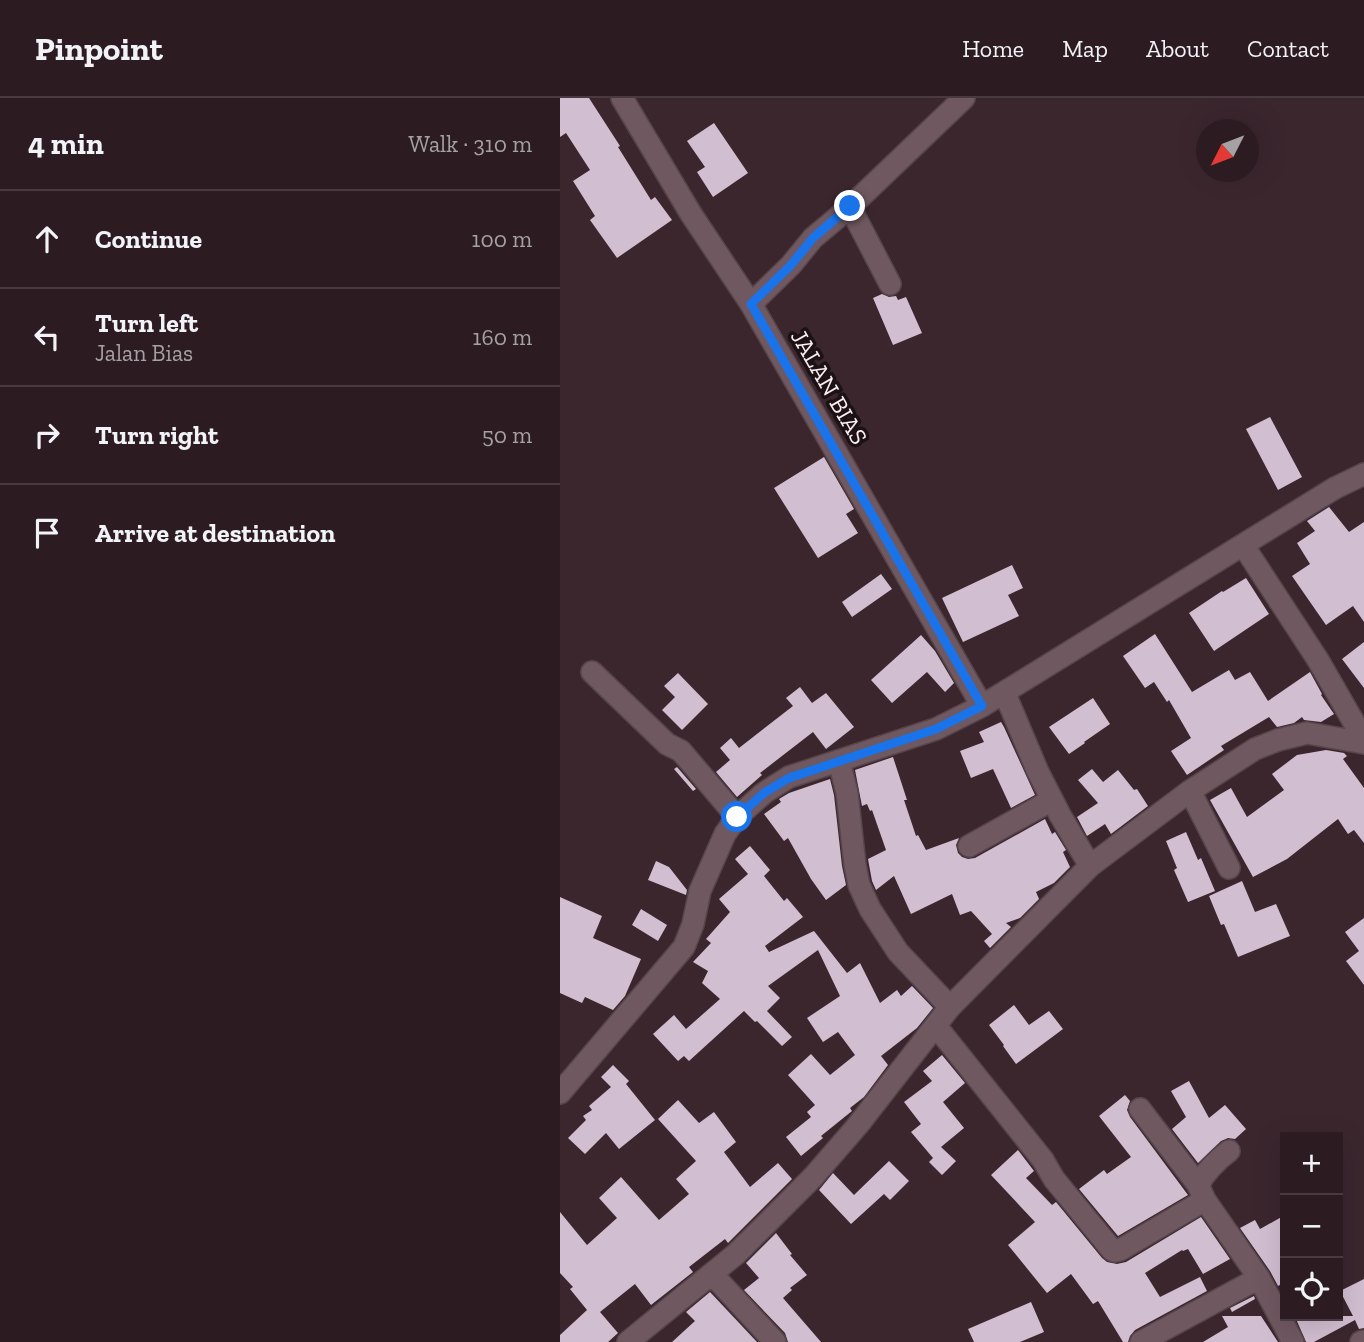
<!DOCTYPE html>
<meta charset="utf-8">
<style>
:root{--surface:#2c1c22;--page:#38292f;--text:#f1f3f6;--muted:#a6a1a5;--line:#483a40}
body{margin:0;font-family:"Zilla Slab",serif;background:var(--page);color:var(--text)}
.controls{position:absolute;right:21px;bottom:21px;display:grid;overflow:hidden;border-radius:0px;box-shadow:0 7px 28px #0002}
.controls button{width:63px;height:63px;display:grid;place-items:center;padding:0;border:0;border-bottom:2px solid var(--line);background:var(--surface);color:var(--text);font:35px sans-serif}
.compass{position:absolute;left:636px;top:21px;width:63px;height:63px;border-radius:50%;background:var(--surface);box-shadow:0 7px 28px #0002;rotate:228deg}
.stop{position:absolute;width:21px;height:21px;margin:-16px;border:5px solid #1a73e8;border-radius:50%;background:#fff}
.stop.end{background:#1a73e8;border-color:#fff;box-shadow:0 2px 7px #0008}
.list{margin:0;padding:0;list-style:none}
h2{display:flex;justify-content:space-between;align-items:center;height:91px;margin:0;padding:0 28px;font-size:30px}
h2 small{font-size:23px;font-weight:400;color:var(--muted)}
.list li{display:grid;grid-template-columns:46px 1fr auto;gap:21px;align-items:center;box-sizing:border-box;height:98px;padding:0 28px;border-top:2px solid var(--line)}
.list b{display:block;font-size:26px;white-space:nowrap}
.list p{margin:0;font-size:23px;white-space:nowrap;color:var(--muted)}
.list em{font-size:23px;font-style:normal;color:var(--muted)}
.icon{flex:none;width:38px;height:38px;fill:none;stroke:currentColor;stroke-width:2;stroke-linecap:round;stroke-linejoin:round}
.map{position:relative;flex:none;width:804px;height:1244px;overflow:hidden}
header{display:flex;align-items:center;gap:42px;box-sizing:border-box;height:98px;padding:0 35px;background:var(--surface);border-bottom:2px solid var(--line)}
header strong{font-size:33px}
nav{display:flex;gap:38px;margin-inline-start:auto;font-size:24px}
main{display:flex}
aside{flex:1;background:var(--surface)}
.map>svg:first-child{display:block}
.building{fill:#d2bed1}
.lines{fill:none;stroke-linecap:round;stroke-linejoin:round}
.minor-casing{stroke:#56454b;stroke-width:24}
.minor{stroke:#705861;stroke-width:21}
.route{stroke:#1a73e8;stroke-width:9}
.labels{text-anchor:middle;stroke-width:7;stroke-linejoin:round;paint-order:stroke}
.street-label{font-size:24px;fill:#fceef3;stroke:#1c1216}
</style>
<header>
<strong>Pinpoint</strong>
<nav><a>Home</a><a>Map</a><a>About</a><a>Contact</a></nav>
</header>
<main>
<aside>
<h2>4 min<small>Walk · 310 m</small></h2>
<ul class="list">
<li><svg class="icon" aria-label="ahead" viewBox="0 0 24 24"><path d="M12 20V5M6 11l6-6 6 6"/></svg><div><b>Continue</b></div><em>100 m</em></li>
<li><svg class="icon" aria-label="left" viewBox="0 0 24 24"><path d="M17 20v-9H6M10 6l-5 5 5 5"/></svg><div><b>Turn left</b><p>Jalan Bias</p></div><em>160 m</em></li>
<li><svg class="icon" aria-label="right" viewBox="0 0 24 24"><path d="M7 20v-9h11M14 6l5 5-5 5"/></svg><div><b>Turn right</b></div><em>50 m</em></li>
<li><svg class="icon" aria-label="arrive" viewBox="0 0 24 24"><path d="M6 21V4h12l-3 4 3 4H6"/></svg><div><b>Arrive at destination</b></div></li>
</ul>
</aside>
<div class="map">
<svg width="804" height="1244" viewBox="0 0 804 1244">
<rect width="100%" height="100%" fill="#3b262e"/>
<path class="building" d="M0,0H29L60,48L58,49L91,102L95,99L112,122L57,160L30,122L35,118L13,83L30,72L6,35L0,39Z
M154,25L188,75L153,99L137,74L145,69L127,43Z
M322,196L329,199L336,198L338,202L346,199L362,235L333,247L313,200Z
M710,319L742,379L718,392L686,331Z
M264,359L294,411L286,416L298,435L258,460L214,390Z
M769,409L789,434L804,424V524L793,508L766,527L732,478L750,466L737,445L755,433L747,423Z
M452,467L463,490L448,497L459,518L403,544L382,500Z
M321,476L332,491L292,519L282,504Z
M686,480L709,516L654,553L629,515L662,493L663,494Z
M595,536L632,594L669,572L675,582L690,574L708,603L750,574L762,596L761,597L774,616L761,624L744,622L742,619L734,625L717,629L709,619L661,648L664,652L627,677L611,653L631,640L609,602L607,604L594,584L585,590L563,558Z
M361,537L375,553L394,585L385,594L367,574L332,605L311,582Z
M804,544V590L782,561Z
M118,575L148,606L122,632L102,612L115,599L104,588Z
M240,589L252,605L266,595L294,629L266,651L253,634L200,675L202,677L177,699L156,674L170,662L160,650L171,640L179,650L233,608L226,600Z
M533,600L550,626L524,644L525,645L509,656L489,629Z
M441,624L444,629L475,697L451,710L433,671L411,680L400,653L424,644L419,634Z
M766,652L784,655L787,658L783,661L804,690V745L794,732L788,736L778,721L727,761L693,779L650,702L671,690L687,719L724,692L712,676L737,657Z
M333,659L347,702H344L356,738L358,737L366,752L399,740L396,747L398,755L402,759L408,761L415,760L485,721L492,736L495,734L506,752L503,754L510,769L494,785L476,794L479,801L460,820L446,825L451,829L430,850L424,843L432,836L411,813L400,817L392,796L351,816L334,778L316,792L312,783L308,761L326,752L312,712L310,713L307,706L302,708L295,672Z
M117,669L136,691L133,693L114,671Z
M532,671L543,684L558,672L574,692L577,691L588,708L551,736L545,726L527,738L517,719L538,705L518,682Z
M270,681L274,697L282,768L286,787L266,802L251,781L228,740L224,743L204,716L221,704L219,701L229,695Z
M626,734L638,762L641,760L655,793L628,804L614,772L617,770L606,743Z
M190,748L210,772L204,778L224,803L227,800L243,819L205,848L209,854L254,833L287,875L300,865L320,905L337,892L341,898L352,888L373,910L357,930L321,958L328,967L304,999L290,1010L292,1013L261,1038L263,1040L241,1058L226,1039L251,1019L247,1014L255,1007L228,977L251,956L270,977L295,957L278,934L263,944L247,920L280,898L258,852L208,888L220,900L207,913L232,939L222,948L197,923L195,924L184,913L129,963L124,958L118,963L93,936L114,917L126,931L160,901L142,885L148,873L133,864L151,845L146,841L170,814L159,801L188,776L175,761Z
M96,763L109,769L127,792L126,797L88,782Z
M682,783L695,814L716,806L730,838L678,859L664,826L661,827L649,798Z
M0,799L42,818L33,840L81,861L65,898L53,912L25,899L22,905L0,895Z
M81,811L107,827L98,843L72,827Z
M804,820V887L786,863L799,853L785,834Z
M454,907L469,927L489,913L503,931L456,966L443,948L444,947L429,927Z
M382,957L405,985L383,1004L404,1030L381,1049L396,1063L382,1077L369,1064L373,1060L351,1034L361,1026L344,1004L372,983L363,973Z
M53,967L69,983L66,986L95,1022L59,1051L46,1035L25,1056L8,1040L26,1022L23,1018L32,1012L29,1008L51,989L41,979Z
M629,983L649,1020L665,1007L686,1031L675,1041L668,1040L661,1043L638,1065L612,1031L626,1019L611,993Z
M565,997L570,1003L567,1012L570,1019L628,1097L558,1138L519,1091L544,1072L547,1076L571,1059L539,1018Z
M118,1002L139,1025L154,1014L176,1044L164,1054L190,1089L218,1065L232,1081L168,1145L165,1141L129,1169L133,1174L91,1207L75,1186L40,1214L58,1235L48,1244H0V1237L27,1212L10,1191L13,1189L0,1175V1114L27,1147L57,1120L39,1100L61,1079L99,1122L129,1096L116,1081L136,1063L98,1021Z
M458,1052L474,1073L466,1080L492,1107L496,1104L542,1160L547,1164L557,1166L566,1164L641,1119L670,1161L643,1176L628,1151L623,1153L622,1152L585,1175L600,1199L640,1179L647,1193L575,1232L570,1238L568,1244H563L538,1203L533,1206L511,1176L487,1195L448,1147L475,1124L431,1077Z
M329,1063L349,1083L330,1102L324,1096L291,1126L259,1092L273,1075L294,1097Z
M725,1117V1184L718,1188L710,1173L680,1130L695,1122L700,1131Z
M216,1135L232,1156L230,1157L247,1177L230,1190L232,1192L223,1200L261,1244H228L225,1235L184,1192L199,1180L186,1165Z
M804,1181V1230L799,1231L795,1222L754,1244H746L736,1221L741,1218H793L780,1193Z
M150,1194L197,1244H112L135,1223L126,1214Z
M694,1198L695,1201L672,1214L670,1210Z
M471,1204L484,1234L460,1244H414L408,1231Z
M662,1218H701L718,1244H643L668,1229Z"/>
<g class="lines">
<g class="minor-casing">
<path id="minor" d="M62,0L131,116L191,206L422,608
M290,109L330,186
M191,206L231,167L253,140L290,109L404,0
M683,447L758,562L804,642
M32,574L107,646L121,653L177,719
M445,596L478,674L500,717L530,768
M279,663L287,695L295,767L299,787L310,811L338,854L390,909
M630,693L669,770
M409,748L492,702
M376,928L483,1062L494,1081L552,1152L555,1153L560,1152L645,1102
M0,995L124,849L133,826L140,793L165,736L177,719L204,695L229,679L376,631L422,608L775,390L804,376
M580,1011L638,1087L645,1102L699,1180L733,1244
M638,1087C646,1073 656,1063 669,1053
M152,1176L215,1244
M68,1244L176,1156L253,1079L298,1027L390,909L530,768L630,693L695,651L718,642L747,635L804,645
M581,1244L699,1180
M801,1244L804,1243"/>
</g>
<use href="#minor" class="minor"/>
</g>
<g class="lines">
<path class="route" d="M177,719L204,695L229,680L376,631L422,608L191,206L231,167L253,140L290,108"/>
</g>
<g class="labels">
<g class="street-label">
<text transform="translate(269 289) rotate(60)" y="8">JALAN BIAS</text>
</g>
</g>
</svg>
<div class="controls">
<button>+</button>
<button>−</button>
<button><svg class="icon" aria-label="locate" viewBox="0 0 24 24"><circle cx="12" cy="12" r="6"/><path d="M12 2v4M12 18v4M2 12h4M18 12h4"/></svg></button>
</div>
<svg class="compass" viewBox="-18 -18 36 36"><path d="M0-13l5 13h-10z" fill="#e53935"/><path d="M0 13l5-13h-10z" fill="#a6a1a5"/></svg>
<div class="stop" style="left:177px;top:719px"></div>
<div class="stop end" style="left:290px;top:108px"></div>
</div>
</main>
